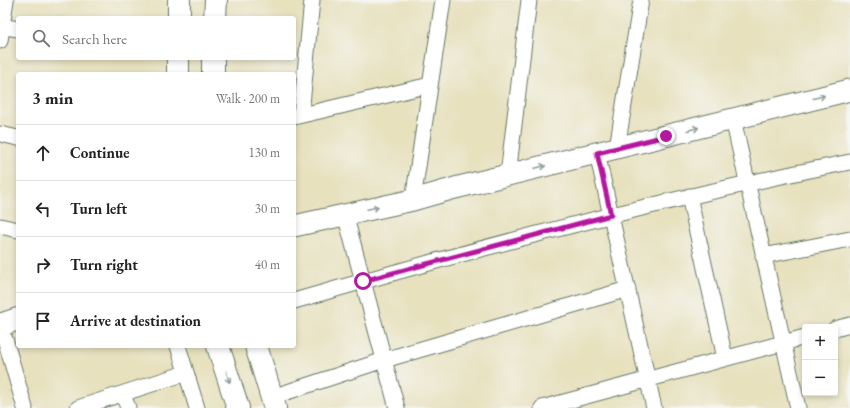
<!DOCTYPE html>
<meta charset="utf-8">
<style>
:root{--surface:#fff;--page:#f2f2f2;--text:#222;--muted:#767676;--line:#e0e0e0}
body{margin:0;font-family:"EB Garamond",serif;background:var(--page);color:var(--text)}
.controls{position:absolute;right:12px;bottom:12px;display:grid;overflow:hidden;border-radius:4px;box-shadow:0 2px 6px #0003}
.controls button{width:36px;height:36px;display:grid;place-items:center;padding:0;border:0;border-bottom:1px solid var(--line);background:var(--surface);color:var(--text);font:20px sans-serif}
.stop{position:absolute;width:12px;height:12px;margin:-9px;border:3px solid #b5179e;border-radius:50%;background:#fff}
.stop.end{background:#b5179e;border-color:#fff;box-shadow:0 1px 4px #0008}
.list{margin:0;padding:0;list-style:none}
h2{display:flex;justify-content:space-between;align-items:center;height:52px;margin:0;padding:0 16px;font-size:17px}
h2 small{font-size:13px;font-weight:400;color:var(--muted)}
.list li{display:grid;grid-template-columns:26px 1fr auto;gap:12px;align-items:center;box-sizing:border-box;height:56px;padding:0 16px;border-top:1px solid var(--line)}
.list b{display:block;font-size:15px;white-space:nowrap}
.list em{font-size:13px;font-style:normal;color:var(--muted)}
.icon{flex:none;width:22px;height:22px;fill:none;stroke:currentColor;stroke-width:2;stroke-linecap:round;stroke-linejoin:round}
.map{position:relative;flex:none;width:850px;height:408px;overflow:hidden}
.search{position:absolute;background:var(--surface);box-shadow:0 2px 6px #0003;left:16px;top:16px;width:280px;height:44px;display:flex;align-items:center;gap:10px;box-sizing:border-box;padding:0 14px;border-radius:4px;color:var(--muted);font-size:15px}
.panel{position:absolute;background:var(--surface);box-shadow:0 2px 6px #0003;left:16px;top:72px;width:280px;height:276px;border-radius:4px}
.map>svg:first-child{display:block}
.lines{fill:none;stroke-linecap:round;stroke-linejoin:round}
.street-casing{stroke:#657664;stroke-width:17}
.secondary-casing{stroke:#657664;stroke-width:23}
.primary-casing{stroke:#657664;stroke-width:24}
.highway-casing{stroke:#657664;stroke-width:24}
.street{stroke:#fff;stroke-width:15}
.secondary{stroke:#fff;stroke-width:21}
.primary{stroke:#fff;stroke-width:22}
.highway{stroke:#fff;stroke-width:22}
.oneway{stroke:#8f9e9a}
.route{stroke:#b5179e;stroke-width:5}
</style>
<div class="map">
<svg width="850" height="408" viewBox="0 0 850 408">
<rect width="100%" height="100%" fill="#f6f6f2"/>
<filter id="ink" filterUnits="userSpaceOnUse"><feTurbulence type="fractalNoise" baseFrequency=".025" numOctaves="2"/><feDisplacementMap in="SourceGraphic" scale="8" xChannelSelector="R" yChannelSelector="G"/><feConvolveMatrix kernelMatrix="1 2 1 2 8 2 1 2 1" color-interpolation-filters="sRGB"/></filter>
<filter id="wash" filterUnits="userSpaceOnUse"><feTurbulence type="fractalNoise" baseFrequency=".012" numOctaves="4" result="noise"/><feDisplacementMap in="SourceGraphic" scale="16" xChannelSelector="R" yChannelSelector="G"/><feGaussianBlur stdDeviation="0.9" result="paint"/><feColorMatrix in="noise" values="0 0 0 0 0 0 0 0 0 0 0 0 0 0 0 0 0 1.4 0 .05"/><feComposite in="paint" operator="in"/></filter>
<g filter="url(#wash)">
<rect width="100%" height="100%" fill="#e7e1be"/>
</g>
<g filter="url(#ink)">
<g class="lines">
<g class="street-casing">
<path id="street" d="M0,26L18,29
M0,41L6,0
M301,115L312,0
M294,117L430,85
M733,119L798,408
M0,134L18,138
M617,148L641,0
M597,153L654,408
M508,175L529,0
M689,196L725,358
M413,200L443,0
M345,214L397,408
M0,226L18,230
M763,256L850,239
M294,301C477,248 662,199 850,162
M835,329L850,325
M5,339L25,408
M178,346L197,408
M123,394L128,408
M272,397L384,360L628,289
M78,408L186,373
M542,408L805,337"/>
</g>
<g class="secondary-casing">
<path id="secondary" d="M294,226L413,200L455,188L850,90"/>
</g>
<g class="primary-casing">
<path id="primary" d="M218,346L238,408
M256,346L275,408"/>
</g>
<g class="highway-casing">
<path id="highway" d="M179,18V0
M215,18L216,0
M178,58V74
M213,74V58
M0,325L18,319"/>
</g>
<use href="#street" class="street"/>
<use href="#secondary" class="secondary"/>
<use href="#primary" class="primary"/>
<use href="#highway" class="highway"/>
</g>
<defs><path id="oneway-shaft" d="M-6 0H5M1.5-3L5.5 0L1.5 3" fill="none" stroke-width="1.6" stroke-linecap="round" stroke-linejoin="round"/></defs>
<g class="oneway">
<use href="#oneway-shaft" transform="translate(819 97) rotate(-14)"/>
<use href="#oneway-shaft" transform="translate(693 129) rotate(-14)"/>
<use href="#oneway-shaft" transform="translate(540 167) rotate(-14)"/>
<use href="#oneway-shaft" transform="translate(373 208) rotate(-12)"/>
<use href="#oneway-shaft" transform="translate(228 377) rotate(73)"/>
</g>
</g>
<g class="lines" filter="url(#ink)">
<path class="route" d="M363,281L611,215L597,153L666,136"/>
</g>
</svg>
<div class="controls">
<button>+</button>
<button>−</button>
</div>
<div class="stop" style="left:363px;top:281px"></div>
<div class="stop end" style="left:666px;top:136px"></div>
<div class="search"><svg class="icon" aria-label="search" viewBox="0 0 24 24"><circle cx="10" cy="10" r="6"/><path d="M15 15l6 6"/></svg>Search here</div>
<section class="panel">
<h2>3 min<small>Walk · 200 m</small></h2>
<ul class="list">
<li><svg class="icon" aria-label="ahead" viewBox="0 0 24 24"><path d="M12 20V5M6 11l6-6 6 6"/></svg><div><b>Continue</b></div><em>130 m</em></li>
<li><svg class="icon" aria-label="left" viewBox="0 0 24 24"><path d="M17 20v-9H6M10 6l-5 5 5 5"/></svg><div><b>Turn left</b></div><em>30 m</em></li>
<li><svg class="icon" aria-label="right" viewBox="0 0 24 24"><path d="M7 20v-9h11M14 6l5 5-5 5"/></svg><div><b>Turn right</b></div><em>40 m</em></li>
<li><svg class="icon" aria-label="arrive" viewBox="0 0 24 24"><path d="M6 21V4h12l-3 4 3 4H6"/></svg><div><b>Arrive at destination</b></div></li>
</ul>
</section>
</div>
